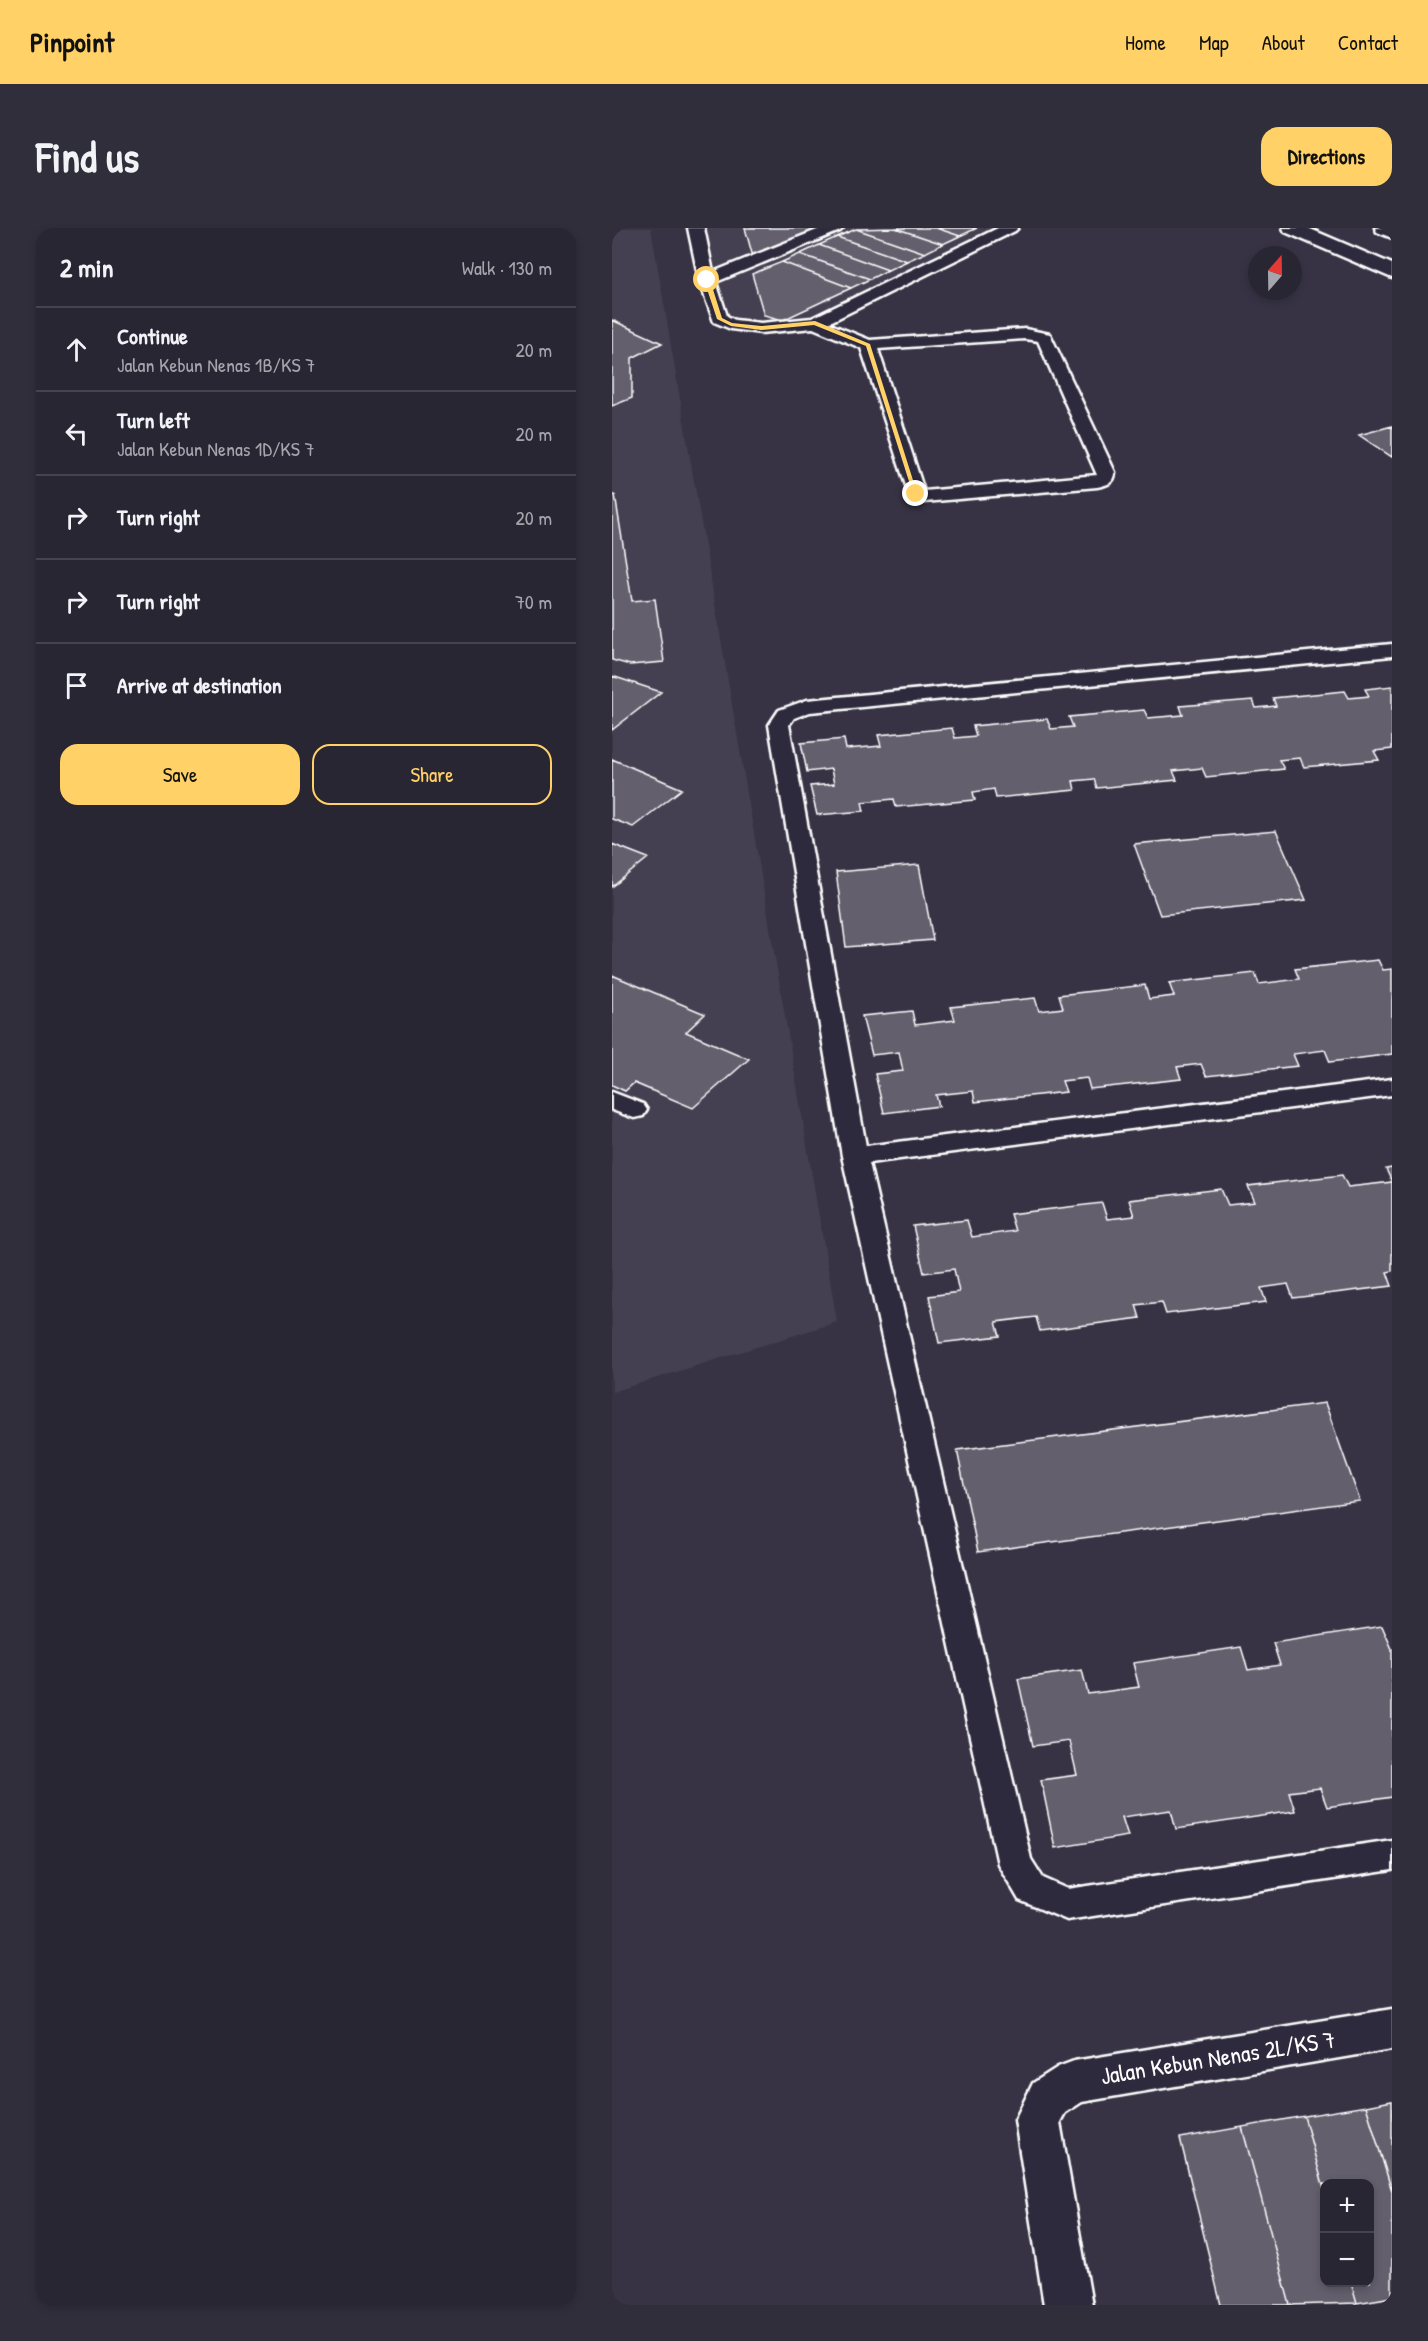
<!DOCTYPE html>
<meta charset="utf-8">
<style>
:root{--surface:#292634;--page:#312e3c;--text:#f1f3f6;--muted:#a5a5ac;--line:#45434f;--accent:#ffd166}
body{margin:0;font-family:"Patrick Hand",sans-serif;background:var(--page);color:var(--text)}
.controls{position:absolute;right:18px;bottom:18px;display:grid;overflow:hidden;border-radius:12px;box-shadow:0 3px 9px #0003}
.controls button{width:54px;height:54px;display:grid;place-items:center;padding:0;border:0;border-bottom:2px solid var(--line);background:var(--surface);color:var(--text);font:30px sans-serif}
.compass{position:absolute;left:636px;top:18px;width:54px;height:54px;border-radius:50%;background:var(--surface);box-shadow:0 3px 9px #0003;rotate:20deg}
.stop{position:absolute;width:18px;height:18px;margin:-14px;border:4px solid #ffd166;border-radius:50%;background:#fff}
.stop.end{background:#ffd166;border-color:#fff;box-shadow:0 2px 6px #0008}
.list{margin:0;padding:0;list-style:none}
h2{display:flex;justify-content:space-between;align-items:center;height:78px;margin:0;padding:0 24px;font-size:26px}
h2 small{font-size:20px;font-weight:400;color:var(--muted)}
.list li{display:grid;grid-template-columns:39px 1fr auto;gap:18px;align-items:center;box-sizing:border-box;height:84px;padding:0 24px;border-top:2px solid var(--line)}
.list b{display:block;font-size:22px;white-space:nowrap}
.list p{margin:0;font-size:20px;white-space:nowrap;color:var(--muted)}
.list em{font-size:20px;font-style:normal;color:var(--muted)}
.actions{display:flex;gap:12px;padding:18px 24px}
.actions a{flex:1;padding:14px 0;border:2px solid var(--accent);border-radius:18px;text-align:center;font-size:21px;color:var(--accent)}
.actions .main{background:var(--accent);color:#111}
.icon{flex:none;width:33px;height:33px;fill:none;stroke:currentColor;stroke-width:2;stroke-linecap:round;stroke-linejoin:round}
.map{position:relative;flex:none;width:780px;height:2077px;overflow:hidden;border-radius:18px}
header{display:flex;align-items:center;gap:36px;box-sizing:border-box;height:84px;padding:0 30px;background:var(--accent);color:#111}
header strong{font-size:28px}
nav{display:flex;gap:33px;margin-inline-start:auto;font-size:21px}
.intro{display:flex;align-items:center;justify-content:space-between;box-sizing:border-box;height:144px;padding:0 36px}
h1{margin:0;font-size:42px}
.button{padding:15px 27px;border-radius:18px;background:var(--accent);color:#111;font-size:21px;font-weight:700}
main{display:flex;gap:36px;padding:0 36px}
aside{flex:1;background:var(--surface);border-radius:18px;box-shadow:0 3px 9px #0003}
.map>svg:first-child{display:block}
.built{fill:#444051}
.building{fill:#635f6d;stroke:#fff;stroke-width:1.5}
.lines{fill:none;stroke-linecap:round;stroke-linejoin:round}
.lane-casing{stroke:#fff;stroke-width:5}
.street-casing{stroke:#fff;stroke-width:5}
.secondary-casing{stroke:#fff;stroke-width:5}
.lane{fill:#2f2a3d;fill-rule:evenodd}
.street{fill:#2f2a3d;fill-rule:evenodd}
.secondary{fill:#2f2a3d;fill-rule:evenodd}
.route{fill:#ffd166}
.labels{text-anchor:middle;stroke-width:6;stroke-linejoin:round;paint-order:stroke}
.near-street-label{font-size:24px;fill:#fff;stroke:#2f2a3d}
</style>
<header>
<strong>Pinpoint</strong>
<nav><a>Home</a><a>Map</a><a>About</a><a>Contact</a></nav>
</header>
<div class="intro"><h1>Find us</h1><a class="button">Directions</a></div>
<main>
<aside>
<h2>2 min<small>Walk · 130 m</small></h2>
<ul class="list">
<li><svg class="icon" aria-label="ahead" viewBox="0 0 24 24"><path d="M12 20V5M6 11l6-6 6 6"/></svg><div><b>Continue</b><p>Jalan Kebun Nenas 1B/KS 7</p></div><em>20 m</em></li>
<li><svg class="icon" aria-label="left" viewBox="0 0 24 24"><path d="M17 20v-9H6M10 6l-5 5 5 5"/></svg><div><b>Turn left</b><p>Jalan Kebun Nenas 1D/KS 7</p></div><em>20 m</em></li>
<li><svg class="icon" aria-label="right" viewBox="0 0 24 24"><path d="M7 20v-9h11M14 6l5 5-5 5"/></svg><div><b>Turn right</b></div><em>20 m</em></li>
<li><svg class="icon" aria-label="right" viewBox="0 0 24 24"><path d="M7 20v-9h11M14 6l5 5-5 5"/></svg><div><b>Turn right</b></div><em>70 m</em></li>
<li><svg class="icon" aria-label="arrive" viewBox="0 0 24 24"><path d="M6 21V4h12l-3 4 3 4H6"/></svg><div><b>Arrive at destination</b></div></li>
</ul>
<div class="actions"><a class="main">Save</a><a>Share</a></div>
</aside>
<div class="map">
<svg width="780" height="2077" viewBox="0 0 780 2077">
<rect width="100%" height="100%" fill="#373345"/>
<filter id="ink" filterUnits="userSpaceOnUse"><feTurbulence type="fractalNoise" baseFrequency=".0167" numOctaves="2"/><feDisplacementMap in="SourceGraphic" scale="12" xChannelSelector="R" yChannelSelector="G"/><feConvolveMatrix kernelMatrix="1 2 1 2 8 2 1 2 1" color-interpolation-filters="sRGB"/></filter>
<g filter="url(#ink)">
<path class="built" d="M0,0H39L225,1094L0,1164Z
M91,0H390L198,92L148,97L128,94L116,89Z"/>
<path class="building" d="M133,0H210L141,29Z
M283,0H324L348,8L331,16Z
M283,0L331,16L313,25L244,1Z
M324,0H365L348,8Z
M244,1L313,25L295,33L225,9Z
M225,9L295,33L276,42L207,17Z
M207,17L276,42L258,51L188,26Z
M188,26L258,51L239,60L170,34Z
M170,34L239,60L171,92L152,87L140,46Z
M0,92L50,115L20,130V170L0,178Z
M780,198V229L747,207Z
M0,267H3L20,373L43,371L52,434L18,437L0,432Z
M0,448L49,464L0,502Z
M780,458V521L762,523L767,532L692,539L688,530L667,532L672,541L594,549L590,540L561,543L565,552L485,560L482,551L461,553L463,562L384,570L382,561L361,564L363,572L284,579L282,571L250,574L252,583L205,587L198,558L222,556L219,541L195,544L189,515L232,511L234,521L269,518L266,507L340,500L343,510L364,508L361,498L435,491L439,501L461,499L457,489L532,482L536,490L571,487L568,478L641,472L644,480L664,478L661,470L733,463L737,470L757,468L753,461Z
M0,531L70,561L21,599L0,591Z
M664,603L694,672L548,687L522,616Z
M0,616L36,630L0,659Z
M307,637L321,712L234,719L224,644Z
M766,732L771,742L780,741V826L718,834L713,822L681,826L686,838L594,848L589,836L565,839L569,851L478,861L475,850L450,853L454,864L363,874L361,863L324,867L327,878L272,885L263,846L291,843L287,824L260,827L250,788L300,783L303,797L343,792L339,779L423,770L427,783L451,780L447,767L533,757L537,771L562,768L557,755L643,745L647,756L687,751L683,741Z
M0,747L93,786L74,804L137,831L81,880L22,855L13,863L0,857Z
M780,940V1043L775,1044L780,1058L681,1070L676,1056L649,1060L654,1074L554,1086L550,1074L524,1077L528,1090L428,1103L424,1089L384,1094L388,1108L327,1115L317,1068L347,1064L342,1041L312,1045L301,998L355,992L360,1009L403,1003L398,986L490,975L495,991L522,988L517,972L609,961L616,977L643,974L636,958L730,947L736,959L780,954L774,941Z
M713,1175L748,1273L366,1324L345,1222Z
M770,1398L780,1421V1569L715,1579L708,1560L677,1564L683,1583L564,1601L559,1582L510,1589L516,1608L443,1620L429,1552L465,1547L457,1513L421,1518L406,1451L470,1442L476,1466L527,1459L521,1435L629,1419L636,1442L668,1437L661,1415Z
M780,1873V1963L754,1878Z
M754,1878L780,1963V2069L745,2075L739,2054H758V1956H712V1961L692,1888Z
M692,1888L712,1961V2054H739L745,2075L678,2077L630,1899Z
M630,1899L678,2077H609L568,1910Z"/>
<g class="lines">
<g class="lane-casing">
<path id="lane" d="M76,0H92L101,44L210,0H231L228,3L104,54L115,88L123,92L149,95L200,90L386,0H406L403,3L216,95L258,112L413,101L438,106L503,244C503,255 495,257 485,259L312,274L298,270L249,120L201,100L149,105L119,101L102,94L87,52ZM413,111L426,113L485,247L312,263L266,121Z
M780,416V428L198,484L182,490L177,497L254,918L780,851V867L257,935L419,1631L431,1650L456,1661L780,1612V1642L455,1692L407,1672L386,1636L230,928L157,497L167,482L195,472Z
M0,864L31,876L35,882L31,888L22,890L0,882Z"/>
</g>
<g class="street-casing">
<path id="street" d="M763,0H780V10L765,4Z
M780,1781V1821L470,1874L453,1885L448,1894L480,2077H432L403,1892L421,1855L446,1839L462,1833Z"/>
</g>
<g class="secondary-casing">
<path id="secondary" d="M671,0H696L780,36V50L673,4Z"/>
</g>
<use href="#lane" class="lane"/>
<use href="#street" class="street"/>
<use href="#secondary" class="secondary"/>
</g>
</g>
<path class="route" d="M95,50L98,52L110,90L120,95L149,98L203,93L258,116L306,268L301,266L254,118L202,97L149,102L119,98L105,91L92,52Z"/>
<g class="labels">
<g class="near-street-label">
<text transform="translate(606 1830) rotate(-9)" y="8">Jalan Kebun Nenas 2L/KS 7</text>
</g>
</g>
</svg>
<div class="controls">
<button>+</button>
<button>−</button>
</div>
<svg class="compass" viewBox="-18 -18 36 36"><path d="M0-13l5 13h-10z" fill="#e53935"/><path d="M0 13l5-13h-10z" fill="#a5a5ac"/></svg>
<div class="stop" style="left:95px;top:52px"></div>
<div class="stop end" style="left:304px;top:266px"></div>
</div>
</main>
